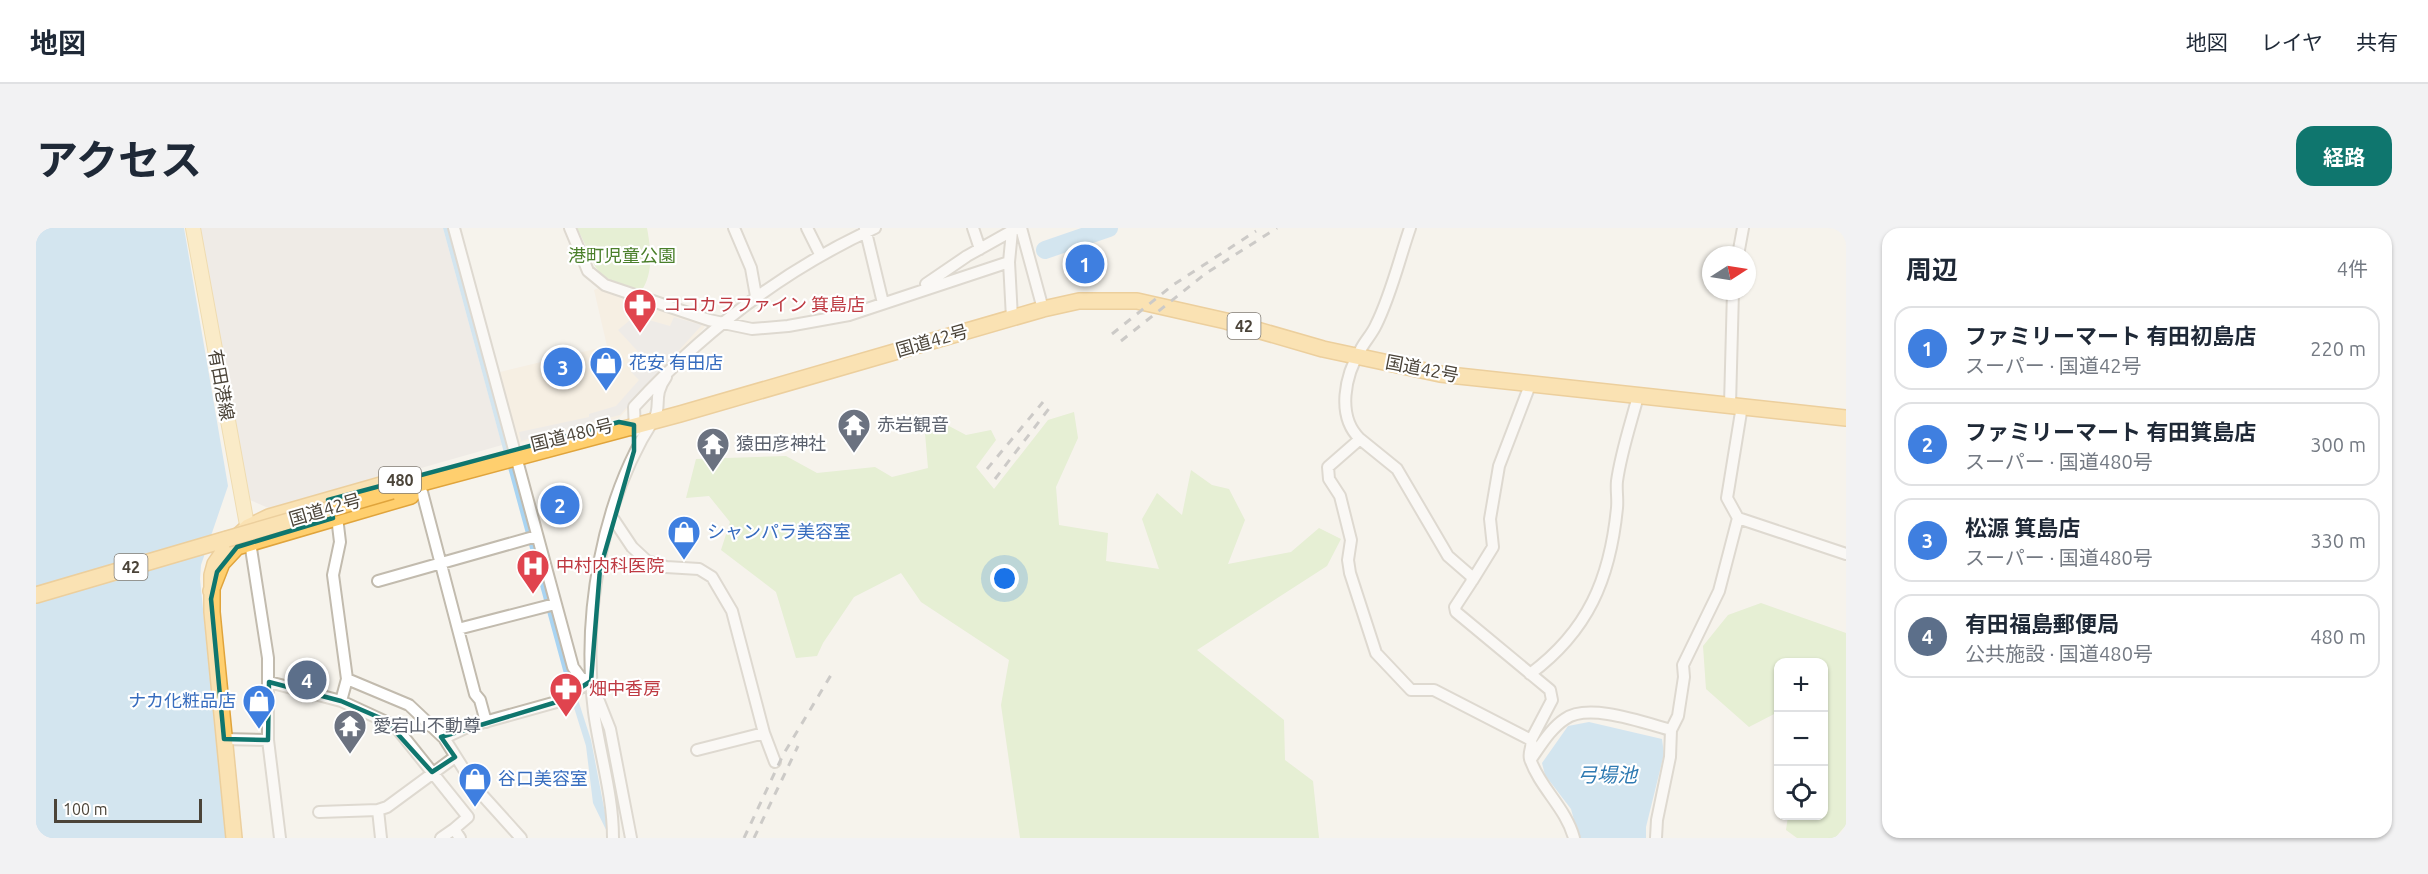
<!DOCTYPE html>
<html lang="ja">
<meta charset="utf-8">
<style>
:root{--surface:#fff;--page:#f2f2f3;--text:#1f2937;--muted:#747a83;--line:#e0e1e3;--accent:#0f766e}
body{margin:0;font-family:Ubuntu,"Noto Sans JP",sans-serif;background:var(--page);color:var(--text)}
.controls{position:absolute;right:18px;bottom:18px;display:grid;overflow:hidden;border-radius:12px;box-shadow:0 2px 4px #0004}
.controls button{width:54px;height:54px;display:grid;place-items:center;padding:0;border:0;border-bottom:2px solid var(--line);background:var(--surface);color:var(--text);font:30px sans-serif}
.compass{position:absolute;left:1666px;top:18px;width:54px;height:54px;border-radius:50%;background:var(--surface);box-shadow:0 2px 4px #0004;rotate:78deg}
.scale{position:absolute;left:18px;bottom:15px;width:148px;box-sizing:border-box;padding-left:6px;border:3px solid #4b4439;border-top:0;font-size:16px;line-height:21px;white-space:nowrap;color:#4b4439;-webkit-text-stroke:4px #fff;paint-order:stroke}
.you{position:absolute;left:969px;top:351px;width:21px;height:21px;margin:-15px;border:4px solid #fff;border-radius:50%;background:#1a73e8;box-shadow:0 0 0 9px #1a73e833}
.badge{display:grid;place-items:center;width:39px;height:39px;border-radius:50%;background:var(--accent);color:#fff;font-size:20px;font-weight:700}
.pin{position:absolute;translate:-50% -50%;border:3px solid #fff;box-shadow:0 2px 6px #0006}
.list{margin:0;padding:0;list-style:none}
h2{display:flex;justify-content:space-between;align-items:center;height:78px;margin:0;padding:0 24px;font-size:26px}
h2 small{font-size:20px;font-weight:400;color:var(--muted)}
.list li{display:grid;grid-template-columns:39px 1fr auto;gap:18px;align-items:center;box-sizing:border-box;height:84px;margin:0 12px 12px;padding:0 12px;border:2px solid var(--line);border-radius:18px}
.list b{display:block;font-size:22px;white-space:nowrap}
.list p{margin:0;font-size:20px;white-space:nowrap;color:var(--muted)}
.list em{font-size:20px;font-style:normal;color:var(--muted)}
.icon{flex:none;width:33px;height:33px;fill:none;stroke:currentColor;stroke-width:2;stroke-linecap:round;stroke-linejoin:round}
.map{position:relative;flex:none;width:1810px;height:610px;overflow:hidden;border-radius:18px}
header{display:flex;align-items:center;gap:36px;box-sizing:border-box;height:84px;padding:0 30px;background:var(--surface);border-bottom:2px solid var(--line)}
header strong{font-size:28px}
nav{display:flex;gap:33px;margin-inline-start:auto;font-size:21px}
.intro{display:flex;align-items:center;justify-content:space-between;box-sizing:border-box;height:144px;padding:0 36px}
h1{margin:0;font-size:42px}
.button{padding:15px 27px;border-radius:18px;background:var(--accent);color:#fff;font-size:21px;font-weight:700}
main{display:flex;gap:36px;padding:0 36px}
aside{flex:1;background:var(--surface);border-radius:18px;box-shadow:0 2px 4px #0004}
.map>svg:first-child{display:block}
.commercial{fill:#f7ead8}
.industrial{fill:#e6e2dd}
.green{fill:#d2eab5}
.parking{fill:#e5e3e0}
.water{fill:#a9d4f2}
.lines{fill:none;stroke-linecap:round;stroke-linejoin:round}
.river{stroke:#a9d4f2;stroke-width:18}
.minor-casing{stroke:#c2bbae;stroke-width:14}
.major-casing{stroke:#e6c16a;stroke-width:16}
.highway-casing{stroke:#e0a43c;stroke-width:18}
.minor{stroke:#fff;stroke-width:10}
.major{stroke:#ffe39c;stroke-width:14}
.highway{stroke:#ffcf6e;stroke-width:15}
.rail{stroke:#9a9a9a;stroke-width:3;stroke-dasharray:8 8;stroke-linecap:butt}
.highway-bridge-casing{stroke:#e0a43c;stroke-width:18;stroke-linecap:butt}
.highway-bridge{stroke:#ffcf6e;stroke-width:15}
.marked{fill:none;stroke:#0f766e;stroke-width:4.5;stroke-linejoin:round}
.labels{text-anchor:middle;stroke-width:4.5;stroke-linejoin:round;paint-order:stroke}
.shield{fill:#fff;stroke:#817c74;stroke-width:1.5}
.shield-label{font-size:16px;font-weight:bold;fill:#4b4439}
.park-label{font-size:18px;fill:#4a7f2a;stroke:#fff}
.health-label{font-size:18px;fill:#be3a42;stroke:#fff;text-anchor:start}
.street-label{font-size:18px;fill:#4b4439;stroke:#fff}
.shop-label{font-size:18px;fill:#366cbe;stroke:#fff;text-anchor:start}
.worship-label{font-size:18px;fill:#5b616d;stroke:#fff;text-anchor:start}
.water-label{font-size:20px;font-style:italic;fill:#2e7ab2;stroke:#fff}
</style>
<header>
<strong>地図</strong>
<nav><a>地図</a><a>レイヤ</a><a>共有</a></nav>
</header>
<div class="intro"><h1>アクセス</h1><a class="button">経路</a></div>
<main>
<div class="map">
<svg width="1810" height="610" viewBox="0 0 1810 610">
<rect width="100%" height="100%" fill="#f6f3ec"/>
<path class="commercial" d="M569,57L673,92L668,100L583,190L482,215L464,144L571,118L558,62Z"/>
<path class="industrial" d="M163,0H407L466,217L237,282L214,272L188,149Z"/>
<path class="green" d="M541,0H611C615,22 618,46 604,65C551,44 565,46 541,0Z
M1038,184L1042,210L1020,259L1023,297L1072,305L1070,333L1123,341L1106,291L1121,265L1146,287L1155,242L1176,257L1193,261L1209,292L1192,336L1255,324L1283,300L1305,311L1291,338L1161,422L1248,492L1249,532L1277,553L1283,610H984L965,477L973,432L885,374L865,345L818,369L787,415L781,428L760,430L740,364L685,322L694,294L673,268L650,270L660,231L750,228L781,245L839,239L856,249L892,240L889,205L913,198L930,207L955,202L960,212L940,239L958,261L1012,192Z
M1725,375L1810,405V597L1799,610H1761L1750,602L1752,588H1788V434H1742V484L1713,499L1670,461L1667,418L1692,387Z"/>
<path class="parking" d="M599,88L634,98L638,89L666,97L584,187L485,213L483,204L553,189V186L580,178L603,152L595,144L608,130L582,102Z"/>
<path class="water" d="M0,0H148L192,258L165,337L164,351L190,610H0Z
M407,0H415L536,453L555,512L569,585L583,610H574L557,575L550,518L531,457Z
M1553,494L1626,511L1628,526L1610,599V610H1543L1535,581L1509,547L1506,535L1532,498Z"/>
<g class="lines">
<path class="river" d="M1009,22L1073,0"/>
<g class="minor-casing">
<path id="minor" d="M418,0L537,439L545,450L555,453L574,501L595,610
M534,0L552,43L569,57L673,92L716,101L752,98L813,87L973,34
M698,0L715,40L720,68
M771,0L784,26
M829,0L847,75
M937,0L944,21
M985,0L1007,81
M1374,0C1363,32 1355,67 1340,97C1336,106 1329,113 1325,121C1309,147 1300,188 1324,211L1292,239L1293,251L1304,268L1315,312L1312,332L1314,345L1340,425L1375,462H1398L1495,512C1497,519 1492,524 1494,531C1504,560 1530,580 1538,610
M976,3L973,34L976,90
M1702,27L1707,0
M890,56L931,28L981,0
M1694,177L1697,63
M1706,178L1691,270L1702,290L1810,326
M599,203L598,179C667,104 747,42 839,0
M1324,211L1361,241L1412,328L1435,348L1436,353L1419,379L1420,384L1514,462L1516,472L1495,512
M386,264L439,466L444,472L450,494
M301,289L304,314L297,347L311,451L373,477L408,510L439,559L485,610
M576,289L596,319L611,333L630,339L663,341L676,349L696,383L728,505L739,534
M214,314L232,430V512L244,610
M342,353L501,308
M1436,353L1457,319L1454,291L1463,238L1494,157
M422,401L519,376
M1494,446C1552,403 1574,351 1581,280C1582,271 1580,262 1581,253C1585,224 1595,195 1602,168
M233,454L305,473L311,451
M305,473L359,498L432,589L418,601
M408,510L434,498L524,473L555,453
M188,511L232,512
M661,522L728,505
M1495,531C1505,517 1515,500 1529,491C1552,474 1609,495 1635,502
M342,582L345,610
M283,584L342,582L351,579L419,529
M405,610L418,601L424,610
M577,610C577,567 564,527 558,484C546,388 565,273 618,191C626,179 616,168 630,149
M1620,610L1621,592L1634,529L1635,502L1642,488L1648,449L1647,437L1683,363L1702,290"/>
</g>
<g class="major-casing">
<path id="major" d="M157,0L213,308"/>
</g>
<g class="highway-casing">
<path id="highway" d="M356,263L644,186L1007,81L1043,73H1101L1190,93L1287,121L1404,146L1810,190
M175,363L186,335L201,319L375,268
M0,367L191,311
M198,610L176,384V347L179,336L192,317L212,299L233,289L366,251"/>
</g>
<use href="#minor" class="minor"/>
<use href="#major" class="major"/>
<use href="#highway" class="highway"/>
<path class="rail" d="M1076,106L1137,57L1220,3
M1085,113L1169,46L1241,0
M951,241L1007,174
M959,251L1015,178
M708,610L747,527L795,447
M718,610L762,518"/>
<g class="highway-bridge-casing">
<path id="highway-bridge" d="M191,311L356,263"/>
</g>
<use href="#highway-bridge" class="highway-bridge"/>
</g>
<path d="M0 0H1810V610H0ZM583,194L598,197V223L564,341L555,453L524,473L405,509L419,529L396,544L349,492L305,473L233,454L232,512L188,511L175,371L181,344L201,319L297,290L292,272Z" fill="#f6f3ec" fill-opacity=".55" fill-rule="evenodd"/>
<path class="marked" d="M583,194L598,197V223L564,341L555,453L524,473L405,509L419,529L396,544L349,492L305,473L233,454L232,512L188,511L175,371L181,344L201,319L297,290L292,272Z"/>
<defs>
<g id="pharmacy-pin" transform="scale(1.725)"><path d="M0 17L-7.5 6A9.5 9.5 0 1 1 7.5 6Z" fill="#e0444e" stroke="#fff"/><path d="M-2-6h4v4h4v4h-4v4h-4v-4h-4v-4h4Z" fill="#fff"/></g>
<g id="shop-pin" transform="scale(1.725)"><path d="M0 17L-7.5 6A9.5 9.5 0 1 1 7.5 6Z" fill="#3f7fe0" stroke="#fff"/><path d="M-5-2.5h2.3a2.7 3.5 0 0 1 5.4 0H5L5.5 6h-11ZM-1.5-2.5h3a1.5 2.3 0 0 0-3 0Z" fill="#fff"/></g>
<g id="temple-pin" transform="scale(1.725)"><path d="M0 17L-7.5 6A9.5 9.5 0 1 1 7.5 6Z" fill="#6b7280" stroke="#fff"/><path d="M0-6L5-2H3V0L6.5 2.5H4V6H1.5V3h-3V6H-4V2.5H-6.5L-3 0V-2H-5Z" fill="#fff"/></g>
<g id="hospital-pin" transform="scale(1.725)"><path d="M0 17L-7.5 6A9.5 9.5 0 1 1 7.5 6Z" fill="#e0444e" stroke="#fff"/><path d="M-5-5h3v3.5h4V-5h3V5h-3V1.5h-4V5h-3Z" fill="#fff"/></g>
</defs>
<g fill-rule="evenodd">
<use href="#pharmacy-pin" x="604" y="77"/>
<use href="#shop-pin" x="570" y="135"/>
<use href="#temple-pin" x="818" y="197"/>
<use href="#temple-pin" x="677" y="216"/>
<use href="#shop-pin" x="648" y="304"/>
<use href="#hospital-pin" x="497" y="338"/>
<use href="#pharmacy-pin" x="530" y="461"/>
<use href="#shop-pin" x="223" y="473"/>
<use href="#temple-pin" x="314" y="498"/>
<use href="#shop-pin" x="439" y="551"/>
</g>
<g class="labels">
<g class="shield">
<rect x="1191.5" y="85" width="33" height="26" rx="4.5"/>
<rect x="343" y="239" width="42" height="26" rx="4.5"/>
<rect x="78.5" y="326" width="33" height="26" rx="4.5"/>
</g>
<g class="shield-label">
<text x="1208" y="104">42</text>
<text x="364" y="258">480</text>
<text x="95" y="345">42</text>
</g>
<g class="park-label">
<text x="586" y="34">港町児童公園</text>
</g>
<g class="health-label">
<text x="627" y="83">ココカラファイン 箕島店</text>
<text x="520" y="344">中村内科医院</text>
<text x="553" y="467">畑中香房</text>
</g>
<g class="street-label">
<text transform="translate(896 113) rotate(-16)" y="6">国道42号</text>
<text transform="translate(1386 141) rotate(11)" y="6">国道42号</text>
<text transform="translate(185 157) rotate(80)" y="6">有田港線</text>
<text transform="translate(536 207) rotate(-14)" y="6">国道480号</text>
<text transform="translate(289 282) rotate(-16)" y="6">国道42号</text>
</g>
<g class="shop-label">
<text x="593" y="141">花安 有田店</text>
<text x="671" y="310">シャンパラ美容室</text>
<text x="200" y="479" text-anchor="end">ナカ化粧品店</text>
<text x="462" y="557">谷口美容室</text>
</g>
<g class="worship-label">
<text x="841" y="203">赤岩観音</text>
<text x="700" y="222">猿田彦神社</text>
<text x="337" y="504">愛宕山不動尊</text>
</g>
<g class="water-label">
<text x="1571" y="554">弓場池</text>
</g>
</g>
</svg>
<div class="controls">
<button>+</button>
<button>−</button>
<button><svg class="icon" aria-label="locate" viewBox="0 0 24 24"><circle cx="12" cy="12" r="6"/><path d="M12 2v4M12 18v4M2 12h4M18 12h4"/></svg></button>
</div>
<svg class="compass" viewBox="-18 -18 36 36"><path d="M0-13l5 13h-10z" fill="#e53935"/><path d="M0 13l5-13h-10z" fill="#747a83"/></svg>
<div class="scale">100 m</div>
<div class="you"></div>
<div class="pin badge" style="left:1049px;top:36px;background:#3f7fe0">1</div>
<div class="pin badge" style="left:524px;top:277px;background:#3f7fe0">2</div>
<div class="pin badge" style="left:527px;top:139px;background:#3f7fe0">3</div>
<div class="pin badge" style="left:271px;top:452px;background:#5c6f8a">4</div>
</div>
<aside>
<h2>周辺<small>4件</small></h2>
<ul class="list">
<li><span class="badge" style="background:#3f7fe0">1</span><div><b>ファミリーマート 有田初島店</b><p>スーパー · 国道42号</p></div><em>220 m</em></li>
<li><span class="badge" style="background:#3f7fe0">2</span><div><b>ファミリーマート 有田箕島店</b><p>スーパー · 国道480号</p></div><em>300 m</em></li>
<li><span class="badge" style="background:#3f7fe0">3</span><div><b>松源 箕島店</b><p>スーパー · 国道480号</p></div><em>330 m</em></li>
<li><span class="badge" style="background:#5c6f8a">4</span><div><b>有田福島郵便局</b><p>公共施設 · 国道480号</p></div><em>480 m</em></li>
</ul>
</aside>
</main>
